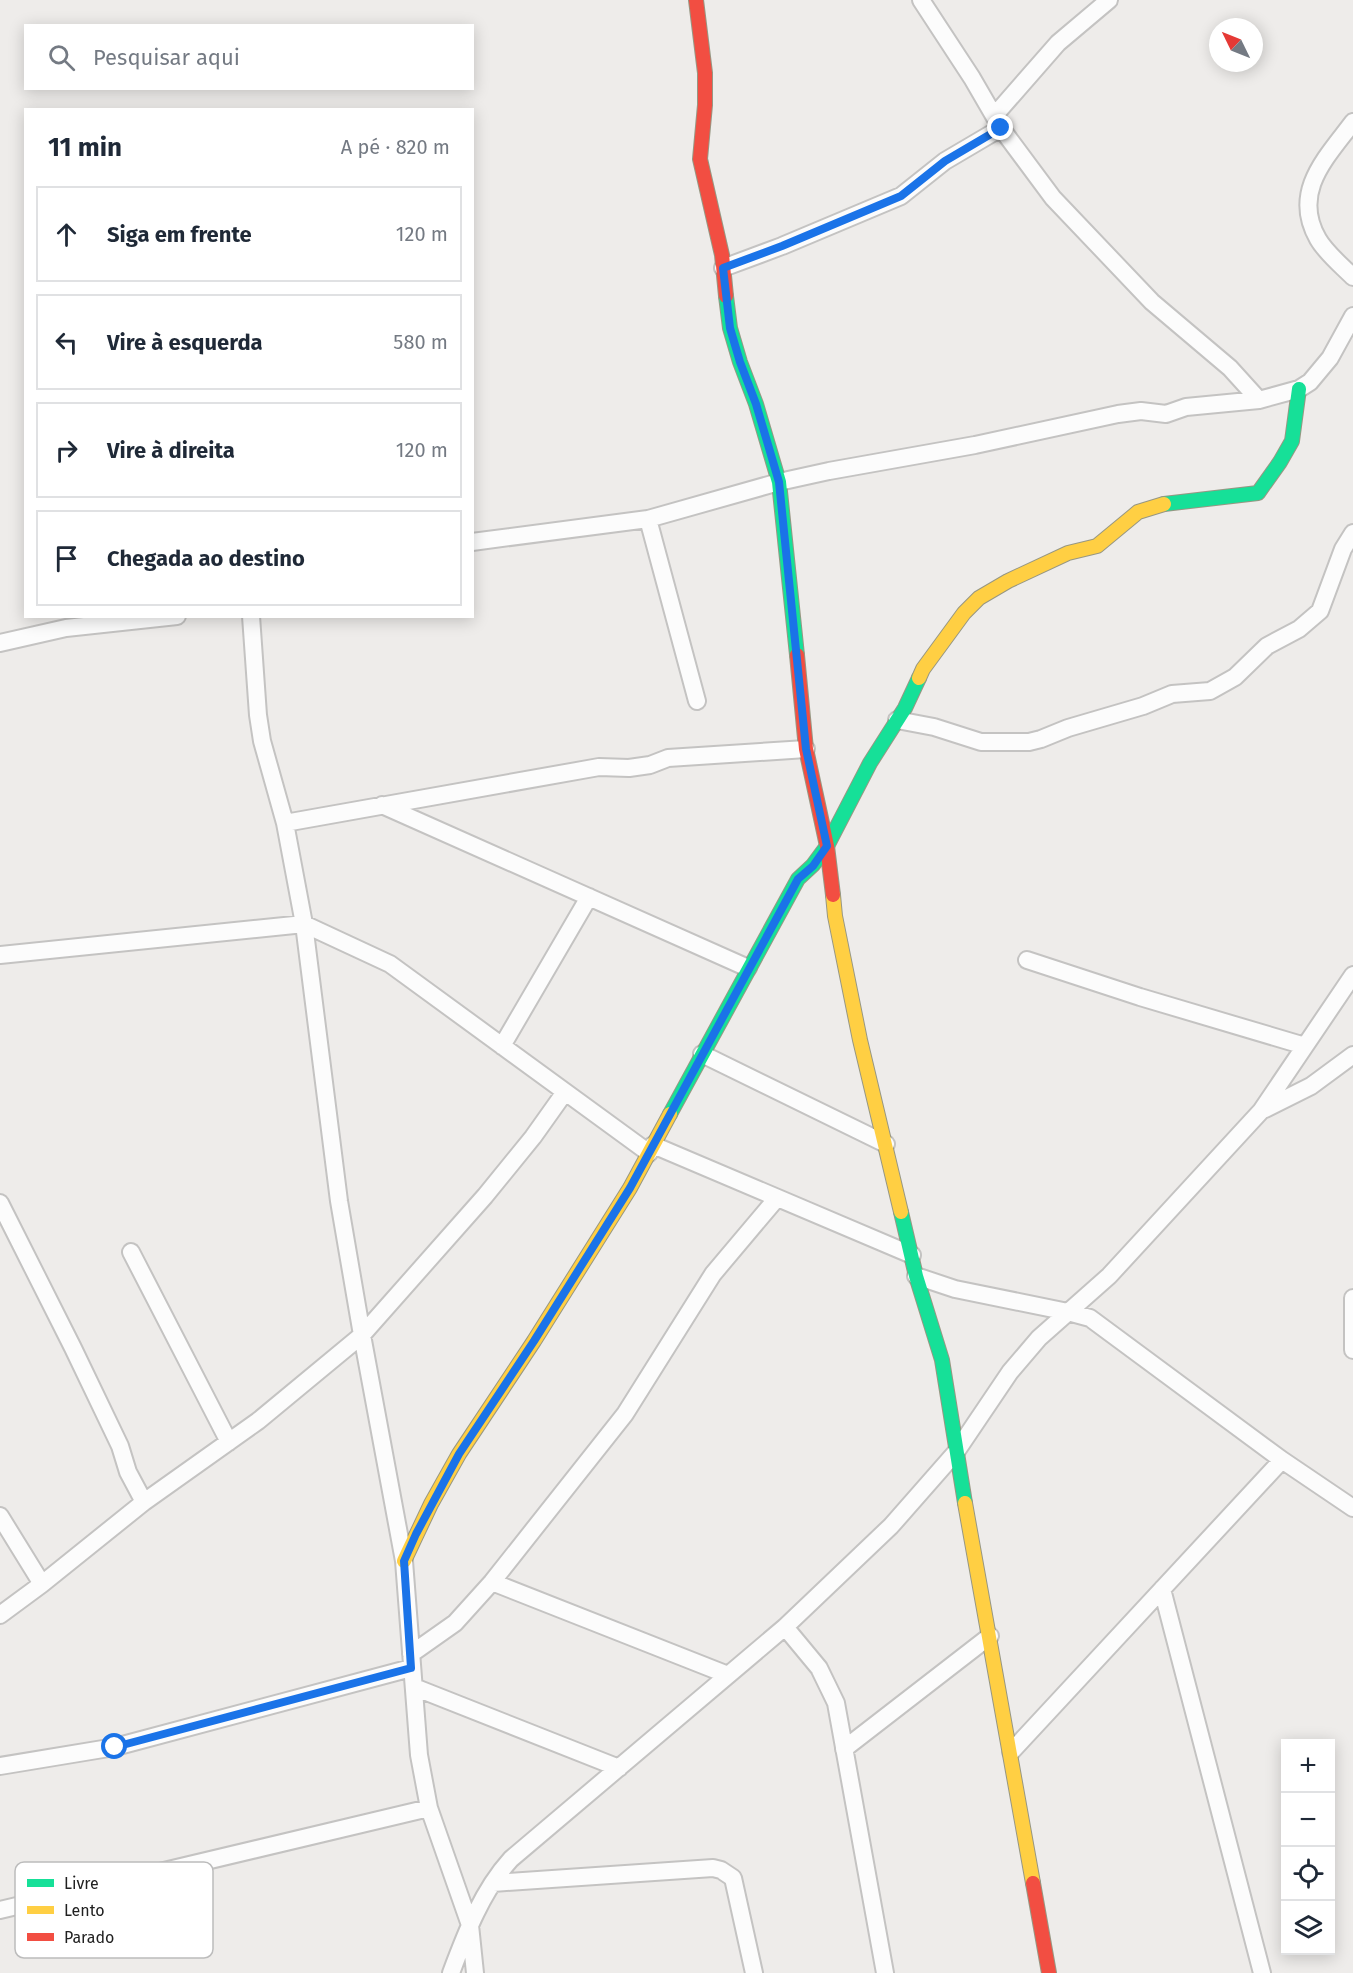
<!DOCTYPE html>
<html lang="pt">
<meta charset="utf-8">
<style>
:root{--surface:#fff;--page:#f2f2f3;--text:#1f2937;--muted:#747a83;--line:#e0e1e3}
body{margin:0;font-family:"Fira Sans",sans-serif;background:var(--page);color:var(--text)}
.controls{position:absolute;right:18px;bottom:18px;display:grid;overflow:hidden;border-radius:0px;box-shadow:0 3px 15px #0003}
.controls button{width:54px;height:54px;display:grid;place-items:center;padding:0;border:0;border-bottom:2px solid var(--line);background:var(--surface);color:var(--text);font:30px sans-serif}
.compass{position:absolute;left:1209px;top:18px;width:54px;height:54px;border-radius:50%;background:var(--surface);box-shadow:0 3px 15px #0003;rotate:313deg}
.stop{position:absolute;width:18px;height:18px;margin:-14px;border:4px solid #1a73e8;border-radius:50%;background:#fff}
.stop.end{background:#1a73e8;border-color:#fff;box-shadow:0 2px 6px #0008}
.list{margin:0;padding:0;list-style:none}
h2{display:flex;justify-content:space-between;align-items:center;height:78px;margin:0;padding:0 24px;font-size:26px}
h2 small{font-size:20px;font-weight:400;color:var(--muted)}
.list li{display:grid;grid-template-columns:39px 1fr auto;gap:18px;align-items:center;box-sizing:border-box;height:96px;margin:0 12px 12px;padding:0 12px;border:2px solid var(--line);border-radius:0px}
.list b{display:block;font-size:22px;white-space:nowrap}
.list em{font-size:20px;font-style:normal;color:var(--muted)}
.icon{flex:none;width:33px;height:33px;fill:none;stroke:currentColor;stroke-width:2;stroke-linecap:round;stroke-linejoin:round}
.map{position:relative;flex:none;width:1353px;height:1973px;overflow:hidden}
.search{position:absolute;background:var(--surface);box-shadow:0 3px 15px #0003;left:24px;top:24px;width:450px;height:66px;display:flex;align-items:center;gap:15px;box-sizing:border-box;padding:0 21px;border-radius:0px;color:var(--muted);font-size:22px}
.panel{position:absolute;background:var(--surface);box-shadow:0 3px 15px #0003;left:24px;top:108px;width:450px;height:510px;border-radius:0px}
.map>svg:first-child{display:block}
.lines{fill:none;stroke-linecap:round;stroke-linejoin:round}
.street-casing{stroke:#c4c3c2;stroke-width:20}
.fast-casing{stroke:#979783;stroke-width:16}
.slow-casing{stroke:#979783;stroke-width:16}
.jam-casing{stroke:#979783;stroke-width:16}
.street{stroke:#fcfcfc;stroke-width:16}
.fast{stroke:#16e098;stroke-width:14}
.slow{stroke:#ffcf43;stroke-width:14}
.jam{stroke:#f24e42;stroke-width:14}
.route{stroke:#1a73e8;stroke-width:8}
.key{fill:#fff;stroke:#bcbcbc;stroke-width:1.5}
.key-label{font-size:16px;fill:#212121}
</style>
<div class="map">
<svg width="1353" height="1973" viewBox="0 0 1353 1973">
<rect width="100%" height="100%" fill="#eeecea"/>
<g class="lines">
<g class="street-casing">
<path id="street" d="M921,0L972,78L1001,128L1053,198L1152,302L1230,368L1259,400
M995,115L1058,43L1109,0
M1353,122C1326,158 1291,192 1318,239C1326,253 1341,265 1353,277
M723,268L782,246L901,196L945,161L1001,128
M648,519L697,701
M472,542L648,519L779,482L829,471L975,445L1118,414L1141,411L1166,414L1186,407L1259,400L1299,389L1310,382L1330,358L1353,316
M251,616L258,715L262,741L285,823L304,924L339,1201L362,1335L404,1561L419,1755L429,1808L470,1925L475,1973
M0,643L66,628L177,616
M897,720L934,727L981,742H1029L1041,739L1068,728L1143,706L1172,694L1210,691L1235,677L1267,646L1299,629L1320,611L1343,549L1353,533
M382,805L748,968
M285,823L599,767L629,768L650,765L668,758L806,749
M0,955L304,924L390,964L649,1153
M1027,960L1140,997L1305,1046
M502,1046L589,897
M702,1054L886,1144
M1265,1109L1311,1086L1353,1055
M653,1145L912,1255
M0,1203L73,1348L120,1446L128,1472L144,1502
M131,1252L229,1442
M916,1276L955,1289L1068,1312L1090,1318L1282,1460L1353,1508
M1353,1298V1350
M0,1516L42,1584
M492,1582L728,1675
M1162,1589L1262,1973
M0,1615L42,1584L144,1502L258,1421L362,1335L485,1196L533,1137L565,1092
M785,1627L819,1668L836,1703L885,1973
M411,1654L455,1623L492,1582L625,1414L713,1274L777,1198
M414,1687L619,1768
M844,1749L990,1636
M1011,1752L1282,1460
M0,1766L115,1747L411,1668
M493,1883L713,1868L721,1870L733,1878L754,1973
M0,1910L429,1808
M451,1973C466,1933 482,1891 511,1859L785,1627L891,1526L956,1452L1010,1372L1039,1338L1109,1276L1261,1111L1353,975"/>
</g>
<g class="fast-casing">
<path id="fast" d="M726,296L730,328L740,362L756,404L779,482L797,655
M1164,504L1258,493L1280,462L1292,441L1299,389
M670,1114L798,879L813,865L827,846L870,763L905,708L919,678
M901,1212L916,1276L942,1360L965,1503"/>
</g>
<g class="slow-casing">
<path id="slow" d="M919,678L923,669L964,613L979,598L1008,581L1068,553L1097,546L1138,512L1164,504
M833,895L835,916L860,1040L901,1212
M965,1503L1033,1883
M404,1561L431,1504L459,1454L534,1341L630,1188L670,1114"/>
</g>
<g class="jam-casing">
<path id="jam" d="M696,0L705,73V105L700,159L722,255L726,296
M797,655L806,749L827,846L833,895
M1033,1883L1049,1973"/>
</g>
<use href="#street" class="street"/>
<use href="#fast" class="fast"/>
<use href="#slow" class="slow"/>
<use href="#jam" class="jam"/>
</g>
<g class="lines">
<path class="route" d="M115,1747L411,1668L404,1561L416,1534L459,1454L534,1341L630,1188L798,879L813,866L827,846L806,749L779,482L756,404L740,362L730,328L723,268L782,246L901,196L945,161L1001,128"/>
</g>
<rect x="15" y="1862" width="198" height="96" rx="9" class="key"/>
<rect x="27" y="1879" width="27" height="8" fill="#16e098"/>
<rect x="27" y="1906" width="27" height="8" fill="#ffcf43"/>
<rect x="27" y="1933" width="27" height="8" fill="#f24e42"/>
<g class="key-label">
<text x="64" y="1889">Livre</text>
<text x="64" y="1916">Lento</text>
<text x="64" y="1943">Parado</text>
</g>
</svg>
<div class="controls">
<button>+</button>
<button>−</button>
<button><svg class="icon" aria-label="locate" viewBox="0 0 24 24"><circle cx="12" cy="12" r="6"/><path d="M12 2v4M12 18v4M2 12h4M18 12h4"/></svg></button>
<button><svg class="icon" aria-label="layers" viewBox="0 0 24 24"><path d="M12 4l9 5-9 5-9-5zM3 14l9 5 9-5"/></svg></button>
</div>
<svg class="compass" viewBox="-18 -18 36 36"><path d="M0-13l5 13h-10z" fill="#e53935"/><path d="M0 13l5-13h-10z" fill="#747a83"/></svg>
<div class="stop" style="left:115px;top:1747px"></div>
<div class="stop end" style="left:1001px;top:128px"></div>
<div class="search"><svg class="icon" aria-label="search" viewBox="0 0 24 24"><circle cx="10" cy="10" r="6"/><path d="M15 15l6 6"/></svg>Pesquisar aqui</div>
<section class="panel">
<h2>11 min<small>A pé · 820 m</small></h2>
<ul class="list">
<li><svg class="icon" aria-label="ahead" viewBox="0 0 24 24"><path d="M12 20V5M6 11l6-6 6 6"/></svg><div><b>Siga em frente</b></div><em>120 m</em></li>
<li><svg class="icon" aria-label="left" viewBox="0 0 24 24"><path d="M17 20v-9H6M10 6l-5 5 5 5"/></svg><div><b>Vire à esquerda</b></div><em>580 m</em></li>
<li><svg class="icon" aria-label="right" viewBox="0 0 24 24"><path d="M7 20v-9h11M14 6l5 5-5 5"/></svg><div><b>Vire à direita</b></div><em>120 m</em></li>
<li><svg class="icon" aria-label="arrive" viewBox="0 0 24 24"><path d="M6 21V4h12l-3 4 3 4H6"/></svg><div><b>Chegada ao destino</b></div></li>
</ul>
</section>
</div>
